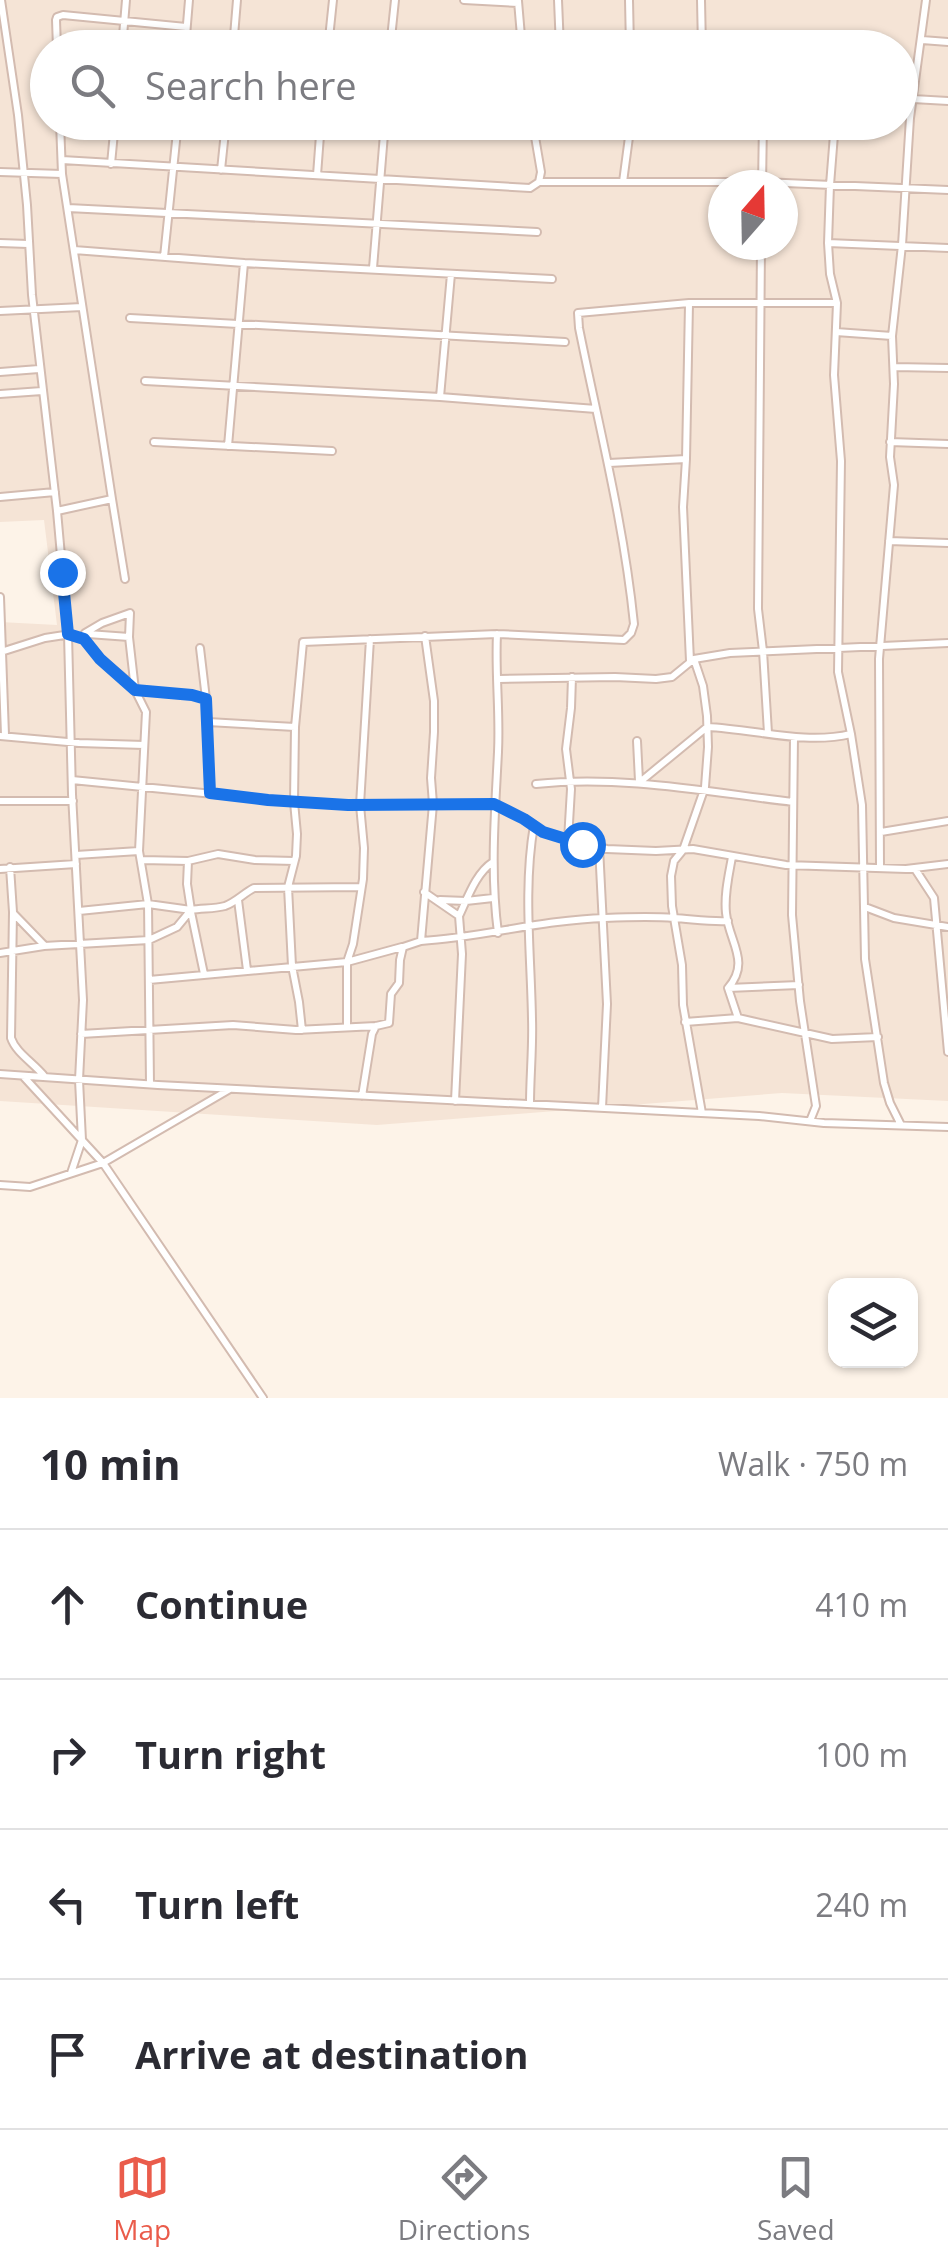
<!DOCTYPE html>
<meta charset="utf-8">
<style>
:root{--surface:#fff;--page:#f7f7f7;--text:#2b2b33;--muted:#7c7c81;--line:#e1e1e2;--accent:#ea5c4b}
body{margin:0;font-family:"Open Sans",sans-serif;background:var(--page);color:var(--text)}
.controls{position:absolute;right:30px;bottom:30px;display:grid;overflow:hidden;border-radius:20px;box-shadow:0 2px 8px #0004}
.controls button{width:90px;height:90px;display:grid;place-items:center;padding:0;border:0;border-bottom:2px solid var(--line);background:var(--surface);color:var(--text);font:50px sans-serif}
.compass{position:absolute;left:708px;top:170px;width:90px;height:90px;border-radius:50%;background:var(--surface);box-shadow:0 2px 8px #0004;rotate:20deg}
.stop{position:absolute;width:30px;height:30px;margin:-22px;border:8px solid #1a73e8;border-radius:50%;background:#fff}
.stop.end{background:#1a73e8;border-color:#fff;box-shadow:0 2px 10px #0008}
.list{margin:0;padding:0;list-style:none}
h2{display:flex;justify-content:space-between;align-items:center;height:130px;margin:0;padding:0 40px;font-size:42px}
h2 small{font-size:32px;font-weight:400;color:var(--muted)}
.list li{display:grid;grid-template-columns:65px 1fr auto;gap:30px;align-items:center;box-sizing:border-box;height:150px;padding:0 40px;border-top:2px solid var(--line)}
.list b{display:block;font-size:38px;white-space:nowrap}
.list em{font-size:32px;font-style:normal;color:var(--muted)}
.icon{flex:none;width:55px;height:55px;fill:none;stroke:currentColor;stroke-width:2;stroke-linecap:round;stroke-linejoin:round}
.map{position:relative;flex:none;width:948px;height:1398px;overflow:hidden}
.search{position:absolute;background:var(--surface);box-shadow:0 2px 8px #0004;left:30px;right:30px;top:30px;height:110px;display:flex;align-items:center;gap:25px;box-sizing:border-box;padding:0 35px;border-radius:55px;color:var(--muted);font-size:38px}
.sheet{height:730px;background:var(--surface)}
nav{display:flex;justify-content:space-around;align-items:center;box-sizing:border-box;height:140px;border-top:2px solid var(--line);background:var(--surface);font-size:28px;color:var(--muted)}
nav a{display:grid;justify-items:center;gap:5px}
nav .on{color:var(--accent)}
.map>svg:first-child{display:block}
.residential{fill:#f5e4d6;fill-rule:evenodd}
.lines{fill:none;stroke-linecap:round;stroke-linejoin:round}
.minor-casing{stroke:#d3bbb0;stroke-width:10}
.minor{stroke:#fff;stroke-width:6}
.route{stroke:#1a73e8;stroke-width:12}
</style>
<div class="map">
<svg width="948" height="1398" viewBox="0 0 948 1398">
<rect width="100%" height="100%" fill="#fdf3e8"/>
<path class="residential" d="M0,0H948V1101L782,1093L377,1125L0,1101V622L57,625L44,520L0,522ZM48,48H900V122H48ZM723,185H783V245H723Z"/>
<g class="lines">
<g class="minor-casing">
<path id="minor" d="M1,0L18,115L27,205L32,295L57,511L68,634L72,794L83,1000L79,1080L82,1140L71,1173
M464,0L518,3
M558,0L560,48
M629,0L630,48
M701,0L702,48
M518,1L522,48
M922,40L948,42
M57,48L56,20L57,17L63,15L186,27
M122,48L126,0
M185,48L189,0
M233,48L237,0
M328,48L333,0
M390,48L395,0
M913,99L948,101
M835,122L830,185L828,243L830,274L837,303L834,375L841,461L838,672L851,734L862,805L865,959L884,1083L890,1103L901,1125
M62,160L530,188L539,182L541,172L533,125L467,122
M111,164L115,122
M221,170L226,122
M0,172L62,174
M317,175L321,122
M539,182H623L631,122
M623,182H762L948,190
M762,185L763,122
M68,208L537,232
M0,243L28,244
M828,243L948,248
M761,245L758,609L763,651L768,733
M74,250L244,263L552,279
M164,257L178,122
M373,268L385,122
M689,304L686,459L683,507L690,661
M0,311L82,307
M130,318L565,342
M836,332L892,336
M894,367L948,368
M0,372L39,369
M145,381L440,397L596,409
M0,394L42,391
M440,397L451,274
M154,442L332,451
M890,442L948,444
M228,446L244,263
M609,463L686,459
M0,497L55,492
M112,499L125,579
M57,511L112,499L62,174L60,122
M889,541L948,543
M0,597L5,735
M85,633L102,623L130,613L129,637L135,690L192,695L206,699L210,793
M68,634L84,639L100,659L127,681L135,690L146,712L139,851L148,904L150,1084
M88,634L129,637
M497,634C495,673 500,712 498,752C495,813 490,872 498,933
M200,648L206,699
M1,652L45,638L71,634
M694,659L703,686L707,716L708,747L705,787L683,850L674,861L671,876L672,906L682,965L683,1005L702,1113
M499,679L615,677L656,679L672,677L694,659L730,653L948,643
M208,722L295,727
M0,736L79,743L144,745
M794,737L792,915L800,1001L816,1106L810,1121
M637,741L639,781
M72,780L294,802L349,805L494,804L524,819L543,832L582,844L607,849L656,851L693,849L786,865L906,869L948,864
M640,782L707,727C755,729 804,745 851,734
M536,784C622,775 708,792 793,802
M0,801H73
M881,832L948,821
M568,840L571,789L566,749L571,708L572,677
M599,847L607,1004L602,1108
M76,855L139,851
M142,860L188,861L218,854L255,860L294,861
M10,867L13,912L11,1038C16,1053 34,1063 45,1077
M880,867L879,659L894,485L890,457L894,384L892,336L902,245L910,118L926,0
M0,869L76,864
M915,869L934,898L948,1052
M424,892L459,916L462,954L455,1101
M238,900L247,970
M440,900L466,901L493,898
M865,907L894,918L948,927
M79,911L148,904L191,910L187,884L188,861
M191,912L204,974
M14,914L44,945
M459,916C468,897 476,873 493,862
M421,941C483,937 542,920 605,918C628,917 651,916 674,918C692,919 710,922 728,921
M0,953L44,946L149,940L177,927L191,910C202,908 214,909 225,906C236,902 244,893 254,888L361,887
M149,980L347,962L353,944L363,879L364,848L360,805L370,639
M728,988C751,962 729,942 726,913C724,894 729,874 732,857
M738,1018L728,988L799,985
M685,1022L738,1018L832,1039L878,1037
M347,1027V962L402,947
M302,1030L299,1002L292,966L288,887L296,856L297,834L294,802L295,727L303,642L497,634L624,640L631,633L634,624C624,524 599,427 579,328L578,313L689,303H837
M81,1034L233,1025L296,1030L376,1026L389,1023L391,994L399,983L400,960L403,947L421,941L433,804L431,778L434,732V701L425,636
M0,1074L158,1085L759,1116L824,1123L948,1127
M23,1076L103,1163L263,1398
M362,1096L372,1034L376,1026
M530,1104C530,1076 533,1047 532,1019C531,954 523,889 534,825
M0,1185L30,1187L103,1163L230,1089"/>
</g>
<use href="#minor" class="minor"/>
</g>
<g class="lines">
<path class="route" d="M62,572L68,634L84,639L100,659L135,690L192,695L206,699L210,793L268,800L348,805L494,804L524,819L543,832L582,844"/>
</g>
</svg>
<div class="controls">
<button><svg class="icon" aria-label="layers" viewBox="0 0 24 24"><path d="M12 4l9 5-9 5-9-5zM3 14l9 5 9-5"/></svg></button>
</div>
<svg class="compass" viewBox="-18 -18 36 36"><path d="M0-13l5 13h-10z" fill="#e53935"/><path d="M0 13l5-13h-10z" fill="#7c7c81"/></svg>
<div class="stop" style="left:582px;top:844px"></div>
<div class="stop end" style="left:62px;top:572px"></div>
<div class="search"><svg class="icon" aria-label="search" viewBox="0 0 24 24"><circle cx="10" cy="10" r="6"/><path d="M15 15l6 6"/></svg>Search here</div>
</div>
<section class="sheet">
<h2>10 min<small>Walk · 750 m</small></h2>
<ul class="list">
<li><svg class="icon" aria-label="ahead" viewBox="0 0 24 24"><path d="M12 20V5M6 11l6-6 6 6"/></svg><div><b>Continue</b></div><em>410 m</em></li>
<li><svg class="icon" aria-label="right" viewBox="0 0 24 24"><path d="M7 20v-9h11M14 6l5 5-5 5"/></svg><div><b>Turn right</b></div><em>100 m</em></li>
<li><svg class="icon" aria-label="left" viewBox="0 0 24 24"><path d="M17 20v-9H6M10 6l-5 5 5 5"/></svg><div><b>Turn left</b></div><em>240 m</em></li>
<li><svg class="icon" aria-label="arrive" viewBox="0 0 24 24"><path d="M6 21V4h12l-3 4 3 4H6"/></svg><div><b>Arrive at destination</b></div></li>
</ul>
</section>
<nav>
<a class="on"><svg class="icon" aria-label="map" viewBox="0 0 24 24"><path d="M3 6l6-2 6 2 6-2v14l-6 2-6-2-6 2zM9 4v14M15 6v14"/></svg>Map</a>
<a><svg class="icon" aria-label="directions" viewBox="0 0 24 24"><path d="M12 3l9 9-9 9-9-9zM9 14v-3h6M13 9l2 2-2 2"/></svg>Directions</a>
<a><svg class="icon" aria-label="saved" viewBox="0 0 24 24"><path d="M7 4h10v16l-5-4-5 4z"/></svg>Saved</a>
</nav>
